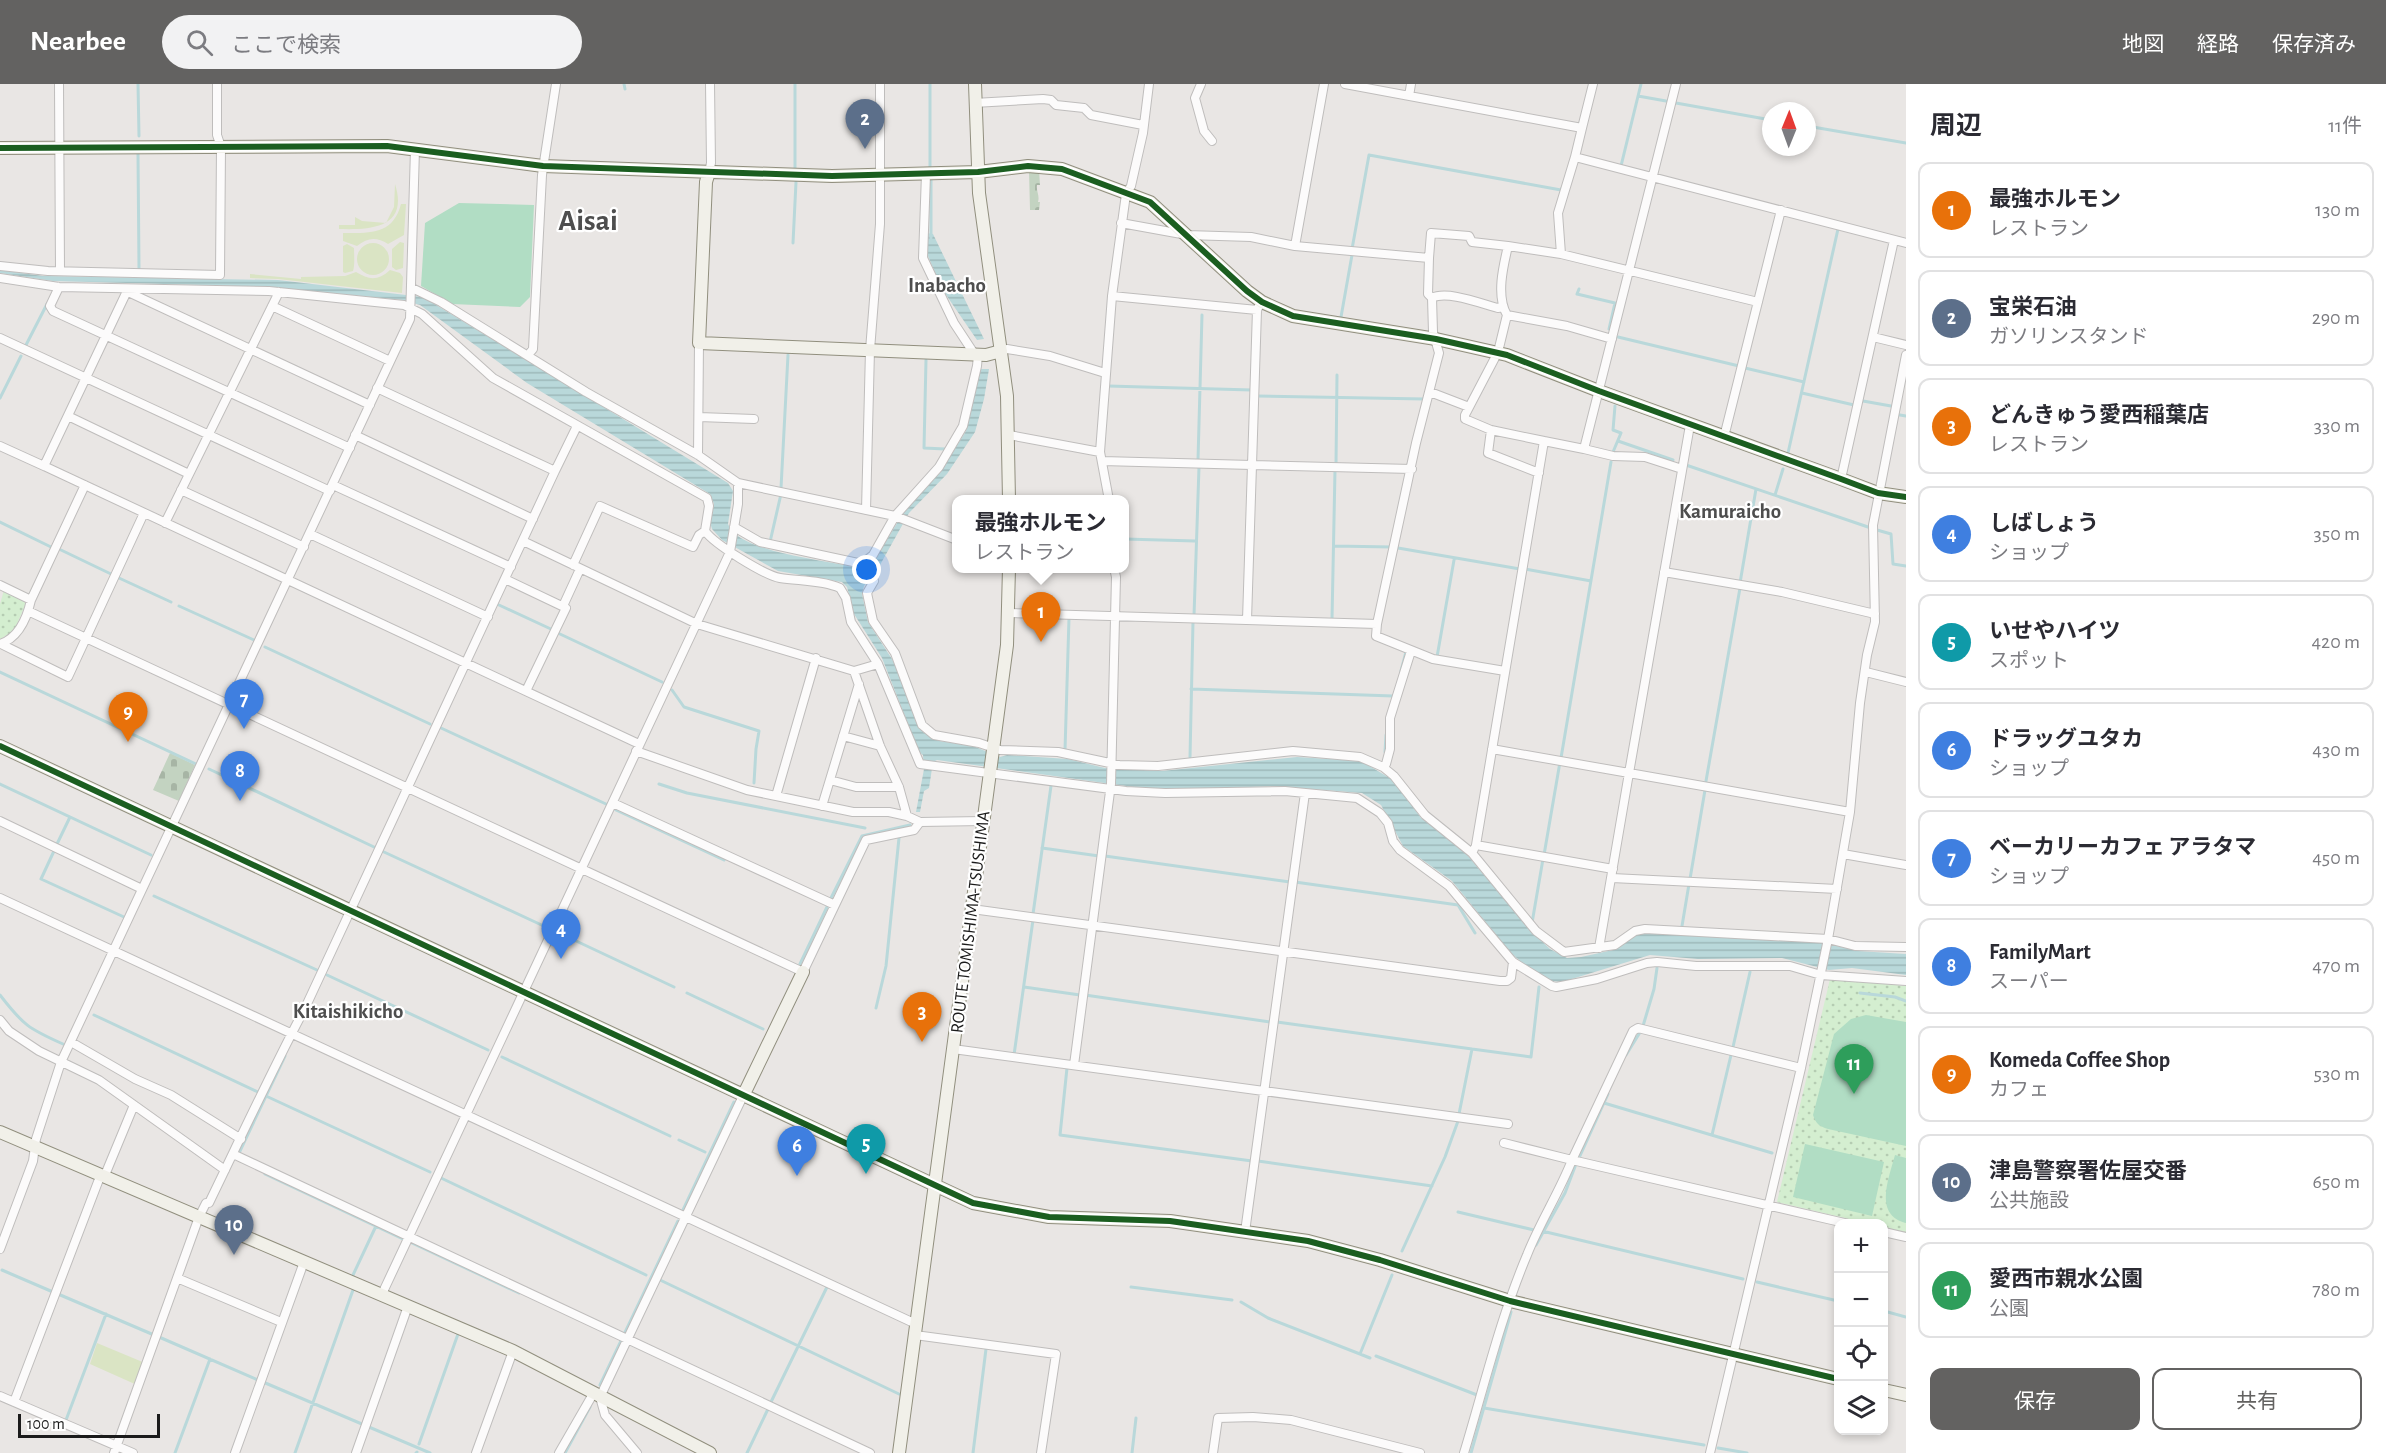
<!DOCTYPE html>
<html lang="ja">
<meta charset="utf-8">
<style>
:root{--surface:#fff;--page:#f2f2f3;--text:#2b2b33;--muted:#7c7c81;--line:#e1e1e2;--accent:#636261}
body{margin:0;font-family:"Alegreya Sans","Noto Sans JP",sans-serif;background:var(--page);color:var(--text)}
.controls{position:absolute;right:18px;bottom:18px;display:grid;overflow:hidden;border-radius:12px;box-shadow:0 3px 9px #0003}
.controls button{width:54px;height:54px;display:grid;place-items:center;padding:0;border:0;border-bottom:2px solid var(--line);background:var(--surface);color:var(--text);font:30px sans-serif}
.compass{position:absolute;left:1762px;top:18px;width:54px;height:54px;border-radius:50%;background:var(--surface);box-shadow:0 3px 9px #0003;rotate:1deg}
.scale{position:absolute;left:18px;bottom:15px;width:142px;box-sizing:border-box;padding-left:6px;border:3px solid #1b1b1b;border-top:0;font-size:16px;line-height:21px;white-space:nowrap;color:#1b1b1b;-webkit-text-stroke:4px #fff;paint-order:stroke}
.you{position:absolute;left:867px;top:486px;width:21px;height:21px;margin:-15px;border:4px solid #fff;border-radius:50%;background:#1a73e8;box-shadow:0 0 0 9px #1a73e833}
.badge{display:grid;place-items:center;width:39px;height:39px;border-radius:50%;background:var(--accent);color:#fff;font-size:20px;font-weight:700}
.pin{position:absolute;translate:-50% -50px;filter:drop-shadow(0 2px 3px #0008)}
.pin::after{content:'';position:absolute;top:32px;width:21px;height:18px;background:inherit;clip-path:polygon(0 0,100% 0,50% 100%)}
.popup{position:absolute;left:952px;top:411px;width:177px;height:78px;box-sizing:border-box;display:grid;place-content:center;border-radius:12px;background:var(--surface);filter:drop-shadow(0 2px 4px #0005);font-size:20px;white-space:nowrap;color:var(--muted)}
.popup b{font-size:22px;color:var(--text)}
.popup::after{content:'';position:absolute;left:50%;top:100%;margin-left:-12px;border:12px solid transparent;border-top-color:var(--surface)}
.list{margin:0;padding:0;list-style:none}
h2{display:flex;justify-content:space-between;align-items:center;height:78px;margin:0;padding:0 24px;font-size:26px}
h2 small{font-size:20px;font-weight:400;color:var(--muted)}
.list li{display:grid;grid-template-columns:39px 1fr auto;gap:18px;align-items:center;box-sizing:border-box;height:96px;margin:0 12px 12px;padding:0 12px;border:2px solid var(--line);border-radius:12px}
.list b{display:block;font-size:22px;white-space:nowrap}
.list p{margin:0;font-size:20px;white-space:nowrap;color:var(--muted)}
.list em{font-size:20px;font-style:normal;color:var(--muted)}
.actions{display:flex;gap:12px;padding:18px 24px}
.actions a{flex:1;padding:14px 0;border:2px solid var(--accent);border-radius:12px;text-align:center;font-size:21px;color:var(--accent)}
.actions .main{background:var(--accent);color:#fff}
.icon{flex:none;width:33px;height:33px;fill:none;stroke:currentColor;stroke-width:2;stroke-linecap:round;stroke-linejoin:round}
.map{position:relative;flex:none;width:1906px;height:1369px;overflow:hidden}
header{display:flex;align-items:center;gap:36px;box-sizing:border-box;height:84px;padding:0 30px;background:var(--accent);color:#fff}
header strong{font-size:28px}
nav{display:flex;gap:33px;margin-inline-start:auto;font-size:21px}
.search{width:420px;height:54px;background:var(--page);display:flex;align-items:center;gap:15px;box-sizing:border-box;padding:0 21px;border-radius:33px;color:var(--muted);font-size:22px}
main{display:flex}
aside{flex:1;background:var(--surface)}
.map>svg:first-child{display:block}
.grass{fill:#dae4c4}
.cemetery{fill:url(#cemetery-stones)}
.park{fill:url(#park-dots)}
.pitch{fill:#b1ddc4}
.water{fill:url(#water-rules)}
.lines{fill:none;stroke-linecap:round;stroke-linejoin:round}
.stream{stroke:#b9d8da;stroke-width:3}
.street-casing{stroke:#bfbdbc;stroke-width:10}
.secondary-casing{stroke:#918f7e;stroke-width:14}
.street{stroke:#fcfbfb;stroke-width:8}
.secondary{stroke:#f1f0e9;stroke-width:12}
.cycleway-casing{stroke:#fff;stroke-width:10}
.cycleway{stroke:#1b5e20;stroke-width:6}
.labels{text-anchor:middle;stroke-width:4.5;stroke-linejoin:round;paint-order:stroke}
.street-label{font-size:18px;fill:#1b1b1b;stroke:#fff}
.quarter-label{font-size:21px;font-weight:bold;fill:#4e4e4e;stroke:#fff}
.town-label{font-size:30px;font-weight:bold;fill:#4e4e4e;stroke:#fff}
</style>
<header>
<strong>Nearbee</strong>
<div class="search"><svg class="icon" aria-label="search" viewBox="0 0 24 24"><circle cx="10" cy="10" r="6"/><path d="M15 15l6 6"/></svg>ここで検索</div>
<nav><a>地図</a><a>経路</a><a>保存済み</a></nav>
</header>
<main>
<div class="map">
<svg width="1906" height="1369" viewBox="0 0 1906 1369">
<defs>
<pattern id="cemetery-stones" width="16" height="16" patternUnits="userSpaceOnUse" patternTransform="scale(1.5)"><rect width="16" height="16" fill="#c3d3c1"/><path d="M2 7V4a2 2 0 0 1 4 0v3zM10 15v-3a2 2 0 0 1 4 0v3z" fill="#a7b5a5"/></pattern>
<pattern id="park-dots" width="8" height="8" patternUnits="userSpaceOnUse" patternTransform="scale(1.5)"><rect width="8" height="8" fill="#d4eed0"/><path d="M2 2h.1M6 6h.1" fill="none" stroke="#b5ccb2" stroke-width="1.8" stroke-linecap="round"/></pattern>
<pattern id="water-rules" width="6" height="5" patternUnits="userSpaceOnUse" patternTransform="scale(1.5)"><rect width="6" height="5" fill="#b9d8da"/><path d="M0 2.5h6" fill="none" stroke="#9eb9ba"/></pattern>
</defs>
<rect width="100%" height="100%" fill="#e9e6e4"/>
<path class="grass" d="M395,100C409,144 371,146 339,145V141H355V133L362,137L386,139L394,123Z
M401,120H406L404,151L388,160C377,153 368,153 357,162L343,157V149C370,149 393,151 401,120Z
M400,158L404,159L403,184L396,186L392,183V165Z
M357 175a16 16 0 1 1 32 0a16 16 0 1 1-32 0Z
M347,160L354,164C354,169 355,182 353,187L345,189L343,188V162Z
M390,186L400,189L403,193L402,209L278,195L250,194V190L301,195V193L345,192L356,188C369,196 378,197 390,186Z
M97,1259L145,1279L137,1301L90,1280Z"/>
<path class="cemetery" d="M1039,86L1040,101H1037C1036,108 1040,111 1038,118H1040L1039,126H1030L1029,87Z
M170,669L195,681L179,717L153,706Z"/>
<path class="park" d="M4,506L26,519L14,547L0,555V520Z
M1830,895L1906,902V1149L1884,1144V1140L1866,1139L1777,1118Z"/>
<path class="pitch" d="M459,119L534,121L530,213L520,223L452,220L421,202L425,139Z
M1866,931L1906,938V1062L1828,1045C1819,1042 1816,1040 1813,1031L1834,950L1851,935Z
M1805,1060L1884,1078L1872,1132L1793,1113Z
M1895,1071L1906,1074V1139C1873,1131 1889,1094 1895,1071Z"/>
<path class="water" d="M927,149L933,150L984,255L977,256L942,205L928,172Z
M0,186L43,192L278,196L423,213L728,399L733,407L728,440C737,468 826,476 853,483L865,484L874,477L905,426L940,389L966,347L980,285H989L984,315L975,348L947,390L909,429L880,481L864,502L862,510L868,538L892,575L903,598L916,638L923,648L939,657L973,662L1000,673L1007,671L1068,675L1105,684L1162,687L1297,673L1361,677L1393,696L1421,734L1458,760L1531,847L1550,865L1567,874L1581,873L1613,866L1637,849L1647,847L1820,858L1858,867L1906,870V891L1852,884L1829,886L1782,874L1698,875L1650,871L1562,898L1551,897L1526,882L1511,869L1452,797L1403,762L1381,721L1362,709L1274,702L1208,705L1141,704L937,676L933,678L929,704L924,707L920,728H916L924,685L923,671L919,668L882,574L854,530L847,503L842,498L778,487L722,456L712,445L710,438L714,420L710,410L527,299L420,221L402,216L270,203L53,197L0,189Z"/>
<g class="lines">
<path class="stream" d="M138,0L139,52
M624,0L625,5
M795,0V84
M930,0V85
M1638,12L1666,17
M1676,19L1771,36
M1807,42L1906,59
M138,70L139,184
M1621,82L1641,0
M931,92V154
M793,159L796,98
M1352,165L1369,71L1561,106L1562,104
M1579,205L1577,210L1615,219L1609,245
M1341,233L1352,171
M1618,253L1739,282
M26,261L47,220
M926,276L924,364L945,365
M1745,284L1804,298
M1108,302L1252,306
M1802,309L1854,321
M1257,312L1425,315
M0,314L21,272
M1863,317L1891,322
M1900,331L1906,332
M1618,357L1673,376
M1613,368L1621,349L1613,346L1615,322
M1788,369L1838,145
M1198,376L1202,231
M1336,380L1337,291
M1686,381L1868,443
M781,404L788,271
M1775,411L1783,385
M0,438L51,463
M1877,446L1891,450L1893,480L1906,482
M1125,455L1195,457
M770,458L781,410
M1334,462L1392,463
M1398,464L1520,485
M61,466L111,490
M1525,485L1591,497
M119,494L171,518
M1740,499L1756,405
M499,521L553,546
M179,522L254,556
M1194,532L1199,383
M1332,536L1335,386
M560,550L662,598
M265,563L430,640
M1437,573L1454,476
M1401,587L1406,568
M0,588L196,680
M1191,605L1393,612
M672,606L684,623L759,647L756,665L754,699
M441,644L606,720
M1065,666L1069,534
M1385,668L1386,651
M1190,673L1193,538
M1561,674L1611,378
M209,685L374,763
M1706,697L1740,504
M0,700L151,771
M659,700L687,709L865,744
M616,726L724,776
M57,760L70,733
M1042,764L1099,772
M54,767L41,795L124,833
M384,768L548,844
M1544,771L1560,678
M1105,772L1290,798
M1690,795L1705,706
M1295,798L1458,821L1475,849
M154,812L317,886
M831,814L862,752L910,741
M1033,830L1051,702
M1532,839L1543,775
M1682,842L1689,800
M557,848L674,903
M800,880L827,823
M327,891L488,966
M1024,903L1080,911
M687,909L763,945
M1860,909L1895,913L1906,917
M0,911C23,941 29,945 63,960
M1085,911L1270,938
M876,924L886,882L899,754
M94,931L260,1009
M1277,938L1472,965
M1643,942L1654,905L1657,884
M1733,963L1750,888
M1014,971L1033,836
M1626,971L1639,950
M502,973L670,1052
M1067,984L1060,1051L1252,1077
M266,1012L430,1088
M1604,1019L1772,1069
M1459,1030L1472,965L1531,973L1539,903
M1712,1051L1731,971
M679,1056L705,1068
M239,1069L285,972
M1579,1074L1608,1010
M1258,1077L1432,1102
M265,1090L403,1155
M441,1094L646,1191
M683,1126L734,1018
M1458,1128L1534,1146
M1542,1147L1743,1195
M412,1159L519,1209
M1536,1161L1565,1109L1576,1080
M1402,1167L1445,1073L1458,1037
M2,1186L53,1208
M353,1191L376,1142
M660,1196L899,1310
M1757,1198L1838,1217
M1131,1203L1232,1216
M58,1210L154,1251
M1241,1218L1268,1234L1360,1270
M1884,1227L1906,1233
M159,1253L258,1296
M1376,1272L1477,1311
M1370,1274L1360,1270L1392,1191
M263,1298L430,1369
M600,1301L678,1137
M770,1320L827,1203
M1484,1324L1704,1361
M66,1336L106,1230
M419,1360L458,1250
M1718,1364L1747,1369
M175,1369L210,1275
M295,1369L353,1206
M416,1369L417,1368
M565,1369L590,1323
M747,1369L768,1325
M973,1369L986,1265
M1132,1369L1136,1334
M1471,1369L1511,1228"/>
<g class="street-casing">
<path id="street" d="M59,0L60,187
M1201,0L1195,14L1204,47L1212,57
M1345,0L1582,44L1575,73L1906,159
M1409,12L1411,0
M974,19L1043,15L1051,16L1056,21L1084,24L1091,31L1143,41
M1582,44L1593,0
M709,88L711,79L710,0
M926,90L923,174L954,239L975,271
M1121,139L1187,151L1251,153L1295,162L1324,0
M1508,162L1561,170L1758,218
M1561,170L1558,129L1575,73
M1429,174L1431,149L1469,152L1472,158L1508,162C1503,183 1496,212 1507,231L1498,268L1465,331V335L1491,346L1544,357
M0,182L48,187L220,191L221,63L217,51V0
M0,194L59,203L269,207L404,221L422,230L493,294L707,414L709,422L705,447C714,460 764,491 780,494C798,497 822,496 840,504L846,514L851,538L878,580L854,587
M59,203L50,222L53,227L350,364
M412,204L441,218L586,308L698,371L738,399L895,432L957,456
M128,205L44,382L639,660
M128,208L370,321
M1112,212L1257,226L1259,222
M1432,214C1447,206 1482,220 1498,224L1502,223
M272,222L390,277
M1507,231L1567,242L1612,255
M1873,253L1906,261
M0,254L330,407
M1001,267L1007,265L1050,272L1105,289
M528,271L533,265L542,91L556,0
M1430,308L1469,323
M68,332L189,390
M699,333L754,335
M1690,341L1629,689L1850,728
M1491,346L1488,369L1539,389
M355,351L533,435
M1009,351L1100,368
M1724,353L1781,126
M0,362L44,382
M1584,365L1613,372L1645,373L1682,385
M698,371L699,259
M1102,377L1252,381L1257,226
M555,387L577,342
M1841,395L1894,156
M333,401L511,483
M181,406L304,463
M1109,416L1100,368L1112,212L1126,110L1131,102L1143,49L1149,0
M866,426L870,266L880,140V0
M165,439L279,208
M734,443L760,458L858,479H863L873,471L895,432L939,383L963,342L977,282L978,271
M310,450L488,533
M523,457L697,540L854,587L880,662L899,703L907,732L920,738L983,737
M573,481L600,422L693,463L699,451L705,447
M1664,488L1782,508L1875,530
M505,495L566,524L526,607
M874,497L867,509L873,537L895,569L922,641L934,651L979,659L1000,666L1058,668L1119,681L1158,682L1293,667L1360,673L1383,683
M0,501L31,516
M563,522L580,485
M28,527L803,888L866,756L914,746L920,738
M1009,529L1377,540L1416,359L1439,269L1433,248L1432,214L1428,210L1429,174L1295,162
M1247,536L1252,381L1412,385
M1377,540L1376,552L1433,575L1505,587
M0,560C18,554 27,534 31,516L85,401
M1,560L68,593L144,429
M1411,567L1390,634V665L1386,680L1383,683L1394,692L1425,731L1472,769L1474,765
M878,580L920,680L1126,707L1165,709L1285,707L1357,714L1380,729L1388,739L1393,757L1400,766L1449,802L1513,878L1511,894L1507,897H1500L972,825
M1866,588L1906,598
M843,652L880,662
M1492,665L1629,689L1599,864
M636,667L747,706L853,728H889L907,732
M830,696L856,703H899
M776,712L816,574
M613,719L835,821
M822,722L859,600
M0,737L142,805
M1472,769L1536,847L1564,868L1615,861L1635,847L1645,845L1828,855L1855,862L1906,863
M1843,770L1906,781
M1613,785L1476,761L1544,357L1584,365L1676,0
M1612,794L1837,805
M0,814L916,1240
M1513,878L1552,902L1556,903L1597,895L1647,879L1657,878L1696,882H1790L1821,891L1906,897
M0,936L9,947L39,967L99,996L225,1086
M71,958L135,995L171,1011L241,1055
M953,965L1508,1040
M1074,981L1111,700L1116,493L1114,484
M1801,984L1638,944L1633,947L1572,1076L1849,1140
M233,1070L870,1369
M105,1091L134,1021
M1245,1148L1305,709
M1884,1148L1906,1153
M0,1165L33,1077L36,1055L61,978L410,235L415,65
M177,1194L281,1238
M382,1210L730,468L738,420V399
M915,1251L1056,1270L1041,1369
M0,1312L133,1369
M14,1318L101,1090
M114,1369L199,1133L206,1119H209C241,1053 272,986 306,922L555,387L377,304
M235,1369L304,1178
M356,1369L408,1222
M476,1369L513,1267
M559,1369L593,1310
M637,1369L605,1331L600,1313L743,1012
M1213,1369L1218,1334L1253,1333L1291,1336L1420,1369
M1464,1369C1484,1303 1500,1235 1527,1171C1540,1138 1559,1109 1572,1076L1504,1059
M1710,1369L1801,984L1828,855L1850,728L1860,619L1867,571L1875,538L1873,441L1906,271"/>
</g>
<g class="secondary-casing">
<path id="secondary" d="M975,0L979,109L1007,312L1009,416
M0,64L387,62L543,82L832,92L978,88L1028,82L1062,85L1150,118L1247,207L1262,218L1293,232L1436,255L1507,271L1599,307L1841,395L1878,409L1906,413
M709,88L706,98L699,259L986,271L1001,267
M0,662L973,1119L1049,1133L1170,1137L1308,1157L1380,1176L1510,1217L1838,1295
M743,1012L803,888
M0,1048L513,1267L710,1369
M1884,1306L1906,1311
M899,1369L1007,561L1009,484"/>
</g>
<use href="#street" class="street"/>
<use href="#secondary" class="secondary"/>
<g class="cycleway-casing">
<path id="cycleway" d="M0,64L387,62L543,82L832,92L978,88L1028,82L1062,85L1150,118L1247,207L1262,218L1293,232L1436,255L1507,271L1599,307L1841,395L1878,409L1906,413
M0,662L973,1119L1049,1133L1170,1137L1308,1157L1380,1176L1510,1217L1838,1295"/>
</g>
<use href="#cycleway" class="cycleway"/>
</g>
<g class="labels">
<g class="street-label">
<text transform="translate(970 838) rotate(-83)" y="6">ROUTE TOMISHIMA-TSUSHIMA</text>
</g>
<g class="quarter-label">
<text x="947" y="208">Inabacho</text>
<text x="1730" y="434">Kamuraicho</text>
<text x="348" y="934">Kitaishikicho</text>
</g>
<g class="town-label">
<text x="588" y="146">Aisai</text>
</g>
</g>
</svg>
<div class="controls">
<button>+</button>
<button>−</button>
<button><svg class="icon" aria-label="locate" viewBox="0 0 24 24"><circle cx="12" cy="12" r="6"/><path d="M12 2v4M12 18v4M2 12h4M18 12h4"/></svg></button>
<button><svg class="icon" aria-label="layers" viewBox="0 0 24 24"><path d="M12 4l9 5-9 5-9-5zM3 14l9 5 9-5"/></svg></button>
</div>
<svg class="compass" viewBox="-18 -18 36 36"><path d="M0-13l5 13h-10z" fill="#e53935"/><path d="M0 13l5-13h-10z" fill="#7c7c81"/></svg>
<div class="scale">100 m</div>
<div class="you"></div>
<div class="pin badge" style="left:1041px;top:558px;background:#e8710a">1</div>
<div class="popup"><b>最強ホルモン</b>レストラン</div>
<div class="pin badge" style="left:865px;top:65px;background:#5c6f8a">2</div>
<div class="pin badge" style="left:922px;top:958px;background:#e8710a">3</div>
<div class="pin badge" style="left:561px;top:875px;background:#3f7fe0">4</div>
<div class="pin badge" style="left:866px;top:1090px;background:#0f9aa8">5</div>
<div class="pin badge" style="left:797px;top:1092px;background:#3f7fe0">6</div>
<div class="pin badge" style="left:244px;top:645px;background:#3f7fe0">7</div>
<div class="pin badge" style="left:240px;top:717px;background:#3f7fe0">8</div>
<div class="pin badge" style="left:128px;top:658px;background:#e8710a">9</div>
<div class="pin badge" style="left:234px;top:1171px;background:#5c6f8a">10</div>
<div class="pin badge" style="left:1854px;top:1010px;background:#2e9e5b">11</div>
</div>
<aside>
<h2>周辺<small>11件</small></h2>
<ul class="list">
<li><span class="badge" style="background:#e8710a">1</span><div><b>最強ホルモン</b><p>レストラン</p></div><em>130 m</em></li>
<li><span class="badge" style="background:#5c6f8a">2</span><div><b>宝栄石油</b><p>ガソリンスタンド</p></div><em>290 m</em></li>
<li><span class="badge" style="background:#e8710a">3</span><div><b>どんきゅう愛西稲葉店</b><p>レストラン</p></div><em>330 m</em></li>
<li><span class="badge" style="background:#3f7fe0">4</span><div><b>しばしょう</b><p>ショップ</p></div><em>350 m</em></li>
<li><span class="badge" style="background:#0f9aa8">5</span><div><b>いせやハイツ</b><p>スポット</p></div><em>420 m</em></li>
<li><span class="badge" style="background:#3f7fe0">6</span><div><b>ドラッグユタカ</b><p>ショップ</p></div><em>430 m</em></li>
<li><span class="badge" style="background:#3f7fe0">7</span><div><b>ベーカリーカフェ アラタマ</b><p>ショップ</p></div><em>450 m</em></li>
<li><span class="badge" style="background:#3f7fe0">8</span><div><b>FamilyMart</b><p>スーパー</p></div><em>470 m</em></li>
<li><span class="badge" style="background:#e8710a">9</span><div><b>Komeda Coffee Shop</b><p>カフェ</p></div><em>530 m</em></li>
<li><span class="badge" style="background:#5c6f8a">10</span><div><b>津島警察署佐屋交番</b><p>公共施設</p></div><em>650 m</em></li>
<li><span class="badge" style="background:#2e9e5b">11</span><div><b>愛西市親水公園</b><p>公園</p></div><em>780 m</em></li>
</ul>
<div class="actions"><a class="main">保存</a><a>共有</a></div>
</aside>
</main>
